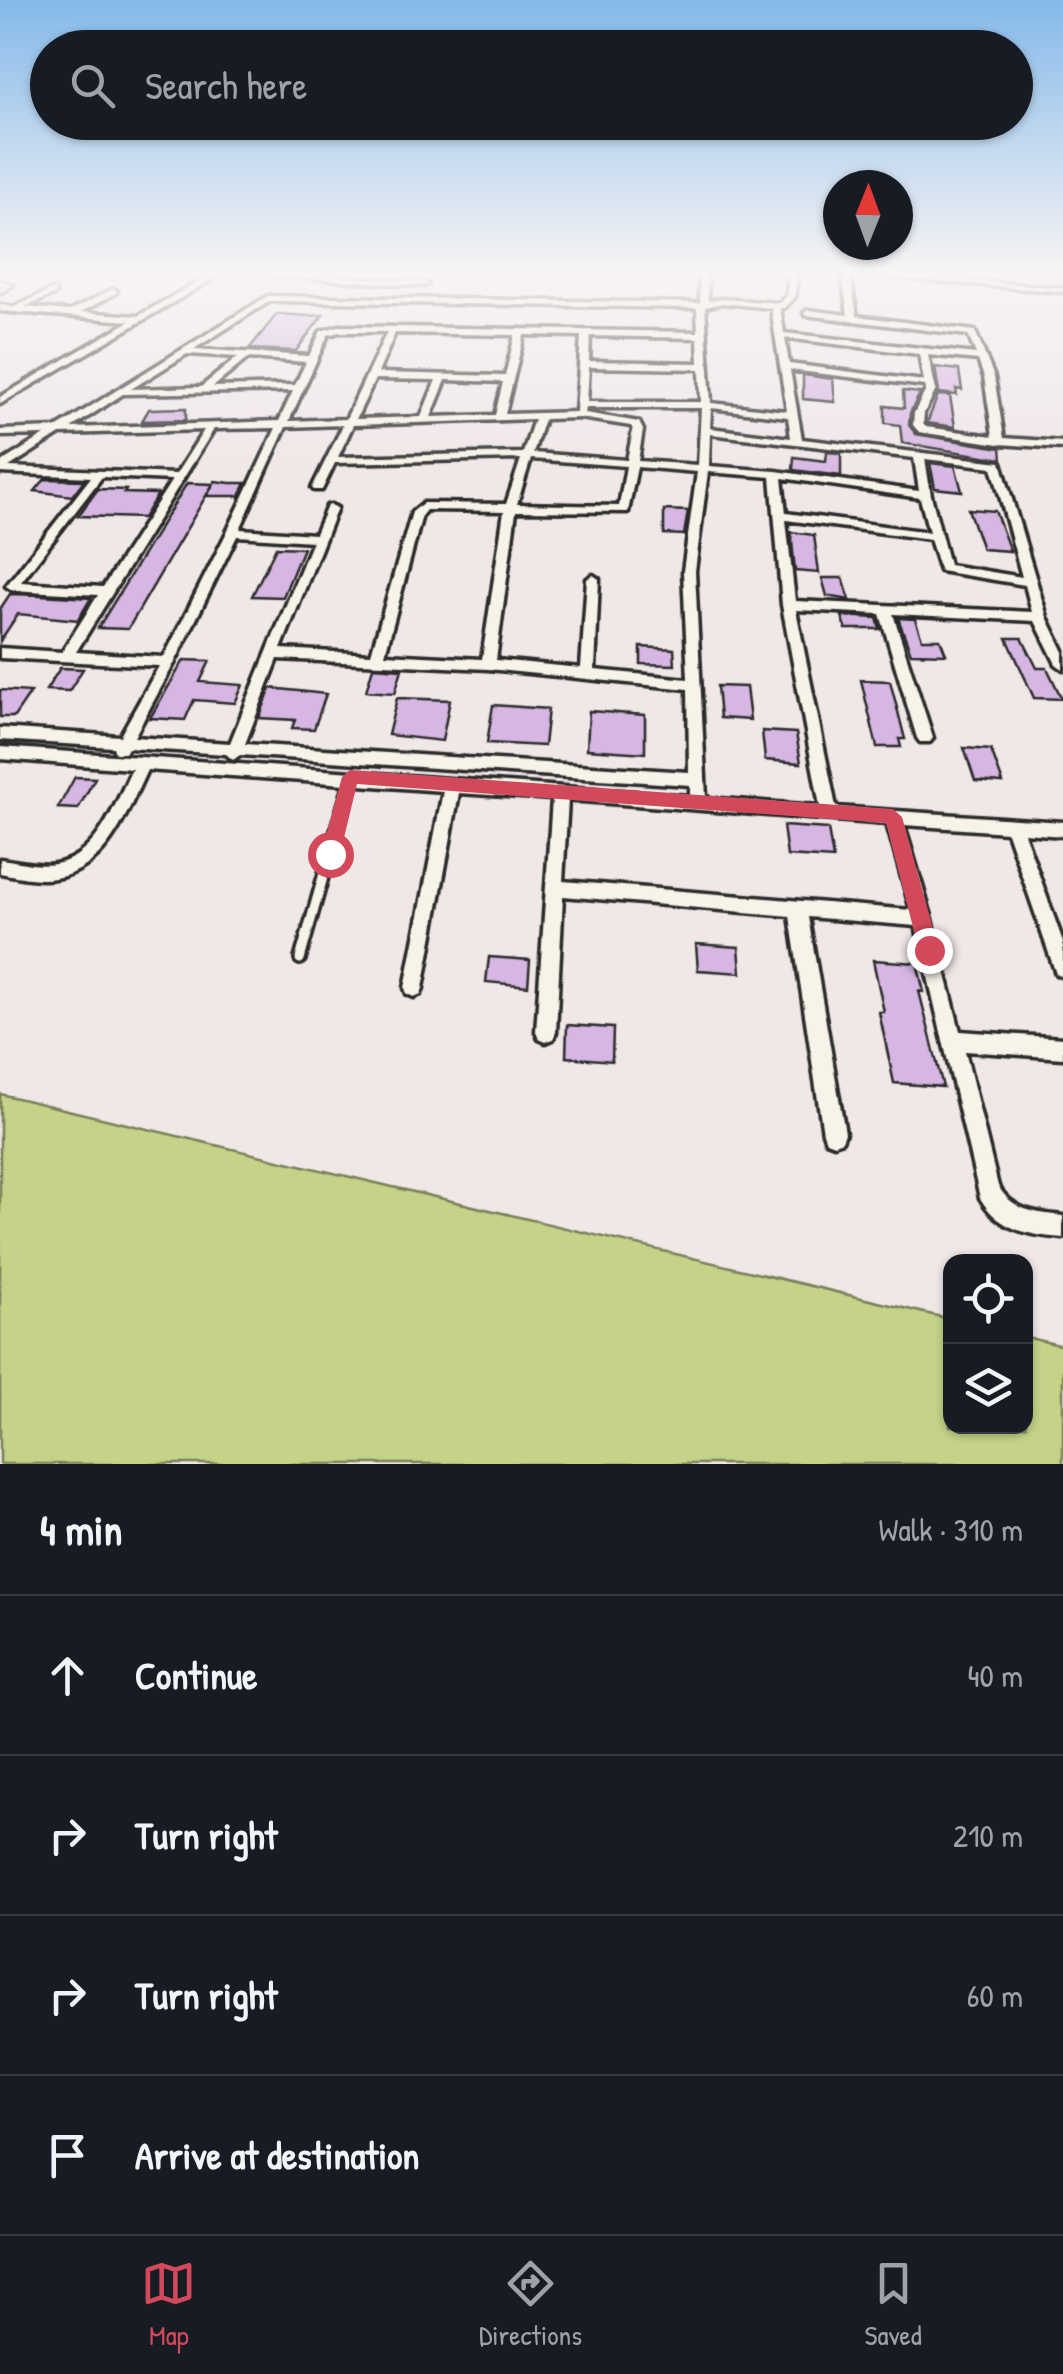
<!DOCTYPE html>
<meta charset="utf-8">
<style>
:root{--surface:#171b24;--page:#20242c;--text:#f1f3f6;--muted:#9ea1a6;--line:#363941;--accent:#d1495b}
body{margin:0;font-family:"Patrick Hand",sans-serif;background:var(--page);color:var(--text)}
.controls{position:absolute;right:30px;bottom:30px;display:grid;overflow:hidden;border-radius:20px;box-shadow:0 2px 8px #0004}
.controls button{width:90px;height:90px;display:grid;place-items:center;padding:0;border:0;border-bottom:2px solid var(--line);background:var(--surface);color:var(--text);font:50px sans-serif}
.compass{position:absolute;left:823px;top:170px;width:90px;height:90px;border-radius:50%;background:var(--surface);box-shadow:0 2px 8px #0004;rotate:1deg}
.stop{position:absolute;width:30px;height:30px;margin:-22px;border:8px solid #d1495b;border-radius:50%;background:#fff}
.stop.end{background:#d1495b;border-color:#fff;box-shadow:0 2px 10px #0008}
.list{margin:0;padding:0;list-style:none}
h2{display:flex;justify-content:space-between;align-items:center;height:130px;margin:0;padding:0 40px;font-size:42px}
h2 small{font-size:32px;font-weight:400;color:var(--muted)}
.list li{display:grid;grid-template-columns:65px 1fr auto;gap:30px;align-items:center;box-sizing:border-box;height:160px;padding:0 40px;border-top:2px solid var(--line)}
.list b{display:block;font-size:38px;white-space:nowrap}
.list em{font-size:32px;font-style:normal;color:var(--muted)}
.icon{flex:none;width:55px;height:55px;fill:none;stroke:currentColor;stroke-width:2;stroke-linecap:round;stroke-linejoin:round}
.map{position:relative;flex:none;width:1063px;height:1464px;overflow:hidden}
.search{position:absolute;background:var(--surface);box-shadow:0 2px 8px #0004;left:30px;right:30px;top:30px;height:110px;display:flex;align-items:center;gap:25px;box-sizing:border-box;padding:0 35px;border-radius:55px;color:var(--muted);font-size:38px}
.sheet{height:770px;background:var(--surface)}
nav{display:flex;justify-content:space-around;align-items:center;box-sizing:border-box;height:140px;border-top:2px solid var(--line);background:var(--surface);font-size:28px;color:var(--muted)}
nav a{display:grid;justify-items:center;gap:5px}
nav .on{color:var(--accent)}
.map>svg:first-child{display:block}
.green{fill:#c4d387;stroke:#787f59;stroke-width:2.5}
.building{fill:#d6b6e3;stroke:#2b2b2b;stroke-width:2.5}
.lines{fill:none;stroke-linecap:round;stroke-linejoin:round}
.service-far1-casing{stroke:#2b2b2b;stroke-width:15}
.service-casing{stroke:#2b2b2b;stroke-width:16}
.minor-casing{stroke:#2b2b2b;stroke-width:7}
.service-far1{stroke:#f7f3e8;stroke-width:8}
.service{stroke:#f7f3e8;stroke-width:9}
.minor{fill:#f7f3e8;fill-rule:evenodd}
.route{fill:#d1495b}
</style>
<div class="map">
<svg width="1063" height="1464" viewBox="0 0 1063 1464">
<rect width="100%" height="100%" fill="#f0e7e7"/>
<filter id="ink" filterUnits="userSpaceOnUse"><feTurbulence type="fractalNoise" baseFrequency=".01" numOctaves="2"/><feDisplacementMap in="SourceGraphic" scale="20" xChannelSelector="R" yChannelSelector="G"/><feConvolveMatrix kernelMatrix="1 2 1 2 8 2 1 2 1" color-interpolation-filters="sRGB"/></filter>
<g filter="url(#ink)">
<path class="green" d="M0,1094L950,1319V1426H1026V1337L1063,1346V1464H0Z"/>
<path class="building" d="M277,314L308,316L323,315L296,351L249,349Z
M935,367L959,370L962,390L956,389L957,395L939,393Z
M803,375L833,379L835,402L803,399Z
M903,391L920,393L910,413L909,425L916,434L1001,448L1002,459L902,443L900,425L885,423V406L904,408Z
M938,395L950,396L955,427L927,423Z
M186,408V420L142,421L149,409Z
M827,452L841,453V476L793,470L794,457L826,461Z
M930,463L955,466L962,491L935,488Z
M45,479L84,480L72,496L35,491Z
M215,481L230,483H246L240,496H207Z
M187,483L213,484L128,629L98,628Z
M98,489L126,490L124,493L158,494L143,518L78,516Z
M968,509L995,511L1010,551L982,549Z
M664,510L688,511L684,535L664,534Z
M791,532L814,535L819,573L795,571Z
M276,547L303,548L283,597L252,596Z
M822,578H843L850,600L827,596Z
M10,594L40,595L91,598L78,620L18,614L0,641V609Z
M842,616L877,618L880,629H846Z
M898,618L915,619L922,639H940L946,654L911,653Z
M1007,638H1022L1037,668H1047L1062,699L1034,698Z
M641,647L674,649L675,665L641,664Z
M184,660L210,661L200,682L243,685L235,703L194,700L185,720L150,718Z
M373,667L402,669L395,693L366,691Z
M60,668L83,669L69,691L46,690Z
M861,680L890,681L905,739H899L901,747H877Z
M717,686L746,687L750,720L720,718Z
M271,688L326,694L314,729L292,728L295,720L259,718Z
M0,690L31,692L14,717H0Z
M397,698L450,700L442,741L388,735Z
M493,705L548,709L544,746L487,743Z
M589,711L645,715V753L587,749Z
M762,731L796,733L801,763L765,760Z
M964,748L991,750L1003,783L975,781Z
M75,777L95,778L78,809L58,808Z
M783,826L828,829L833,859L787,856Z
M696,944L739,947L741,973L698,970Z
M489,957L530,960L528,986L486,982Z
M873,960L917,963L924,992L919,991L943,1087L894,1083L879,1012H884Z
M567,1025L613,1028L612,1061L566,1057Z"/>
<g class="lines">
<g class="service-far1-casing">
<path id="service-far1" d="M340,815L351,777"/>
</g>
<g class="service-casing">
<path id="service" d="M300,959L341,813"/>
</g>
<g class="minor-casing">
<path id="minor" d="M210,275H220L0,404V397L130,321L0,311V305L14,307L52,290H55V294L25,307L70,311L113,289L117,291L116,293L81,312L138,316Z
M269,275H317L424,282L428,284L424,286Z
M699,275H707L708,301L722,299L779,303L787,296L789,275H797L795,297L784,308H780L784,333L976,354L968,335L805,315L804,313L808,310L848,315L842,275H850L857,316L975,331L994,377L1004,438L1063,442V448L999,444L919,432L913,425L914,413L926,390L925,386L790,370L802,439L1001,462L1047,617L1063,650V669L1056,664L1035,621L893,614L933,738L930,742H920L917,738L880,614L796,610L836,807L1063,822V836L1024,833L1063,942V977L1056,974L1054,968L1007,832L904,825L932,919L960,1031L1063,1038V1058L965,1051L998,1186C1013,1211 1036,1213 1063,1216V1238C1028,1235 999,1230 980,1198L916,926L808,917L845,1133L842,1141L834,1144L826,1141L823,1133L790,916L563,896L556,1032L553,1039L546,1042L539,1039L536,1032L552,799L459,793L423,988L421,994L414,997L407,994L405,988L443,791L147,770C127,812 108,870 55,878C37,881 17,876 0,873V859C18,861 37,867 55,864C98,857 116,802 132,769L0,759V747L690,796V785L240,755L233,760L226,754L128,748L125,753H115L113,747L0,740V728L120,736L159,666L0,658V648L62,652L98,595L12,590L6,586L91,477L0,473V463L45,435L0,436V430L56,428L268,296L698,303H700ZM270,301L697,308L698,332L339,326L321,331L309,356L194,349ZM722,303L771,308L787,411L711,403L705,307ZM339,332H387L346,419L289,421L328,335ZM395,333L515,335L505,376L378,373ZM524,335L581,336L576,412L505,414ZM590,336L698,338L699,363L589,361ZM785,338L919,354L924,381L789,364ZM187,354L238,357L201,387L131,389ZM928,355L978,360L984,377L993,436L926,427L923,424L924,413L936,390ZM248,358L306,362L295,385L213,387ZM589,367L700,369L701,402H587ZM375,379L436,380L421,417L356,419ZM446,380L503,382L495,415L431,417ZM293,391L279,421L71,428L123,394ZM586,408H701L698,465L638,461L643,430L639,422L585,413ZM711,408L788,417L791,438L710,428ZM580,418L631,426L633,430L627,460L533,453L544,419ZM534,419L523,453L338,457L353,425ZM343,425L312,488L314,490H322L335,463L521,459L506,504L423,503L412,512L371,654L281,649L337,508L331,505L327,506L315,534L240,529L286,427ZM276,428L227,532L164,657L76,652L214,429ZM204,430L176,474L9,467L60,434ZM710,434L914,458L919,491L776,471L709,466ZM531,459L626,466L619,506L517,504ZM925,459L992,467L1022,577L949,565L931,495ZM637,467L697,472L683,571L688,679L595,670L599,579L593,575L587,579L581,668L496,660L516,511L628,512ZM708,472L771,477L782,605L820,806L706,798L695,571ZM102,477L172,480L103,587L21,582ZM782,478L920,498L929,532L786,513ZM426,510L504,511L482,659L385,654L422,515ZM786,520L930,539L940,571L1025,585L1032,612L795,601ZM237,536L312,541L230,743L134,737L175,662ZM278,659L488,669L688,689L689,772L245,744ZM568,800L887,824L911,910L563,881Z
M863,275H901L1063,288V292Z
M0,280L13,285L0,293V287L3,286L0,285Z"/>
</g>
<use href="#service-far1" class="service-far1"/>
<use href="#service" class="service"/>
<use href="#minor" class="minor"/>
</g>
</g>
<linearGradient id="sky" x2="0" y2="1"><stop stop-color="#85baea"/><stop offset="0.57" stop-color="#f8f4f4"/><stop offset="1" stop-color="#f8f4f4" stop-opacity="0"/></linearGradient>
<rect width="1063" height="480" fill="url(#sky)"/>
<path class="route" d="M350,770L893,809L902,817L939,950L929,960L919,950L886,823L357,784L340,854L330,862L321,854L342,777Z"/>
</svg>
<div class="controls">
<button><svg class="icon" aria-label="locate" viewBox="0 0 24 24"><circle cx="12" cy="12" r="6"/><path d="M12 2v4M12 18v4M2 12h4M18 12h4"/></svg></button>
<button><svg class="icon" aria-label="layers" viewBox="0 0 24 24"><path d="M12 4l9 5-9 5-9-5zM3 14l9 5 9-5"/></svg></button>
</div>
<svg class="compass" viewBox="-18 -18 36 36"><path d="M0-13l5 13h-10z" fill="#e53935"/><path d="M0 13l5-13h-10z" fill="#9ea1a6"/></svg>
<div class="stop" style="left:330px;top:854px"></div>
<div class="stop end" style="left:929px;top:950px"></div>
<div class="search"><svg class="icon" aria-label="search" viewBox="0 0 24 24"><circle cx="10" cy="10" r="6"/><path d="M15 15l6 6"/></svg>Search here</div>
</div>
<section class="sheet">
<h2>4 min<small>Walk · 310 m</small></h2>
<ul class="list">
<li><svg class="icon" aria-label="ahead" viewBox="0 0 24 24"><path d="M12 20V5M6 11l6-6 6 6"/></svg><div><b>Continue</b></div><em>40 m</em></li>
<li><svg class="icon" aria-label="right" viewBox="0 0 24 24"><path d="M7 20v-9h11M14 6l5 5-5 5"/></svg><div><b>Turn right</b></div><em>210 m</em></li>
<li><svg class="icon" aria-label="right" viewBox="0 0 24 24"><path d="M7 20v-9h11M14 6l5 5-5 5"/></svg><div><b>Turn right</b></div><em>60 m</em></li>
<li><svg class="icon" aria-label="arrive" viewBox="0 0 24 24"><path d="M6 21V4h12l-3 4 3 4H6"/></svg><div><b>Arrive at destination</b></div></li>
</ul>
</section>
<nav>
<a class="on"><svg class="icon" aria-label="map" viewBox="0 0 24 24"><path d="M3 6l6-2 6 2 6-2v14l-6 2-6-2-6 2zM9 4v14M15 6v14"/></svg>Map</a>
<a><svg class="icon" aria-label="directions" viewBox="0 0 24 24"><path d="M12 3l9 9-9 9-9-9zM9 14v-3h6M13 9l2 2-2 2"/></svg>Directions</a>
<a><svg class="icon" aria-label="saved" viewBox="0 0 24 24"><path d="M7 4h10v16l-5-4-5 4z"/></svg>Saved</a>
</nav>
